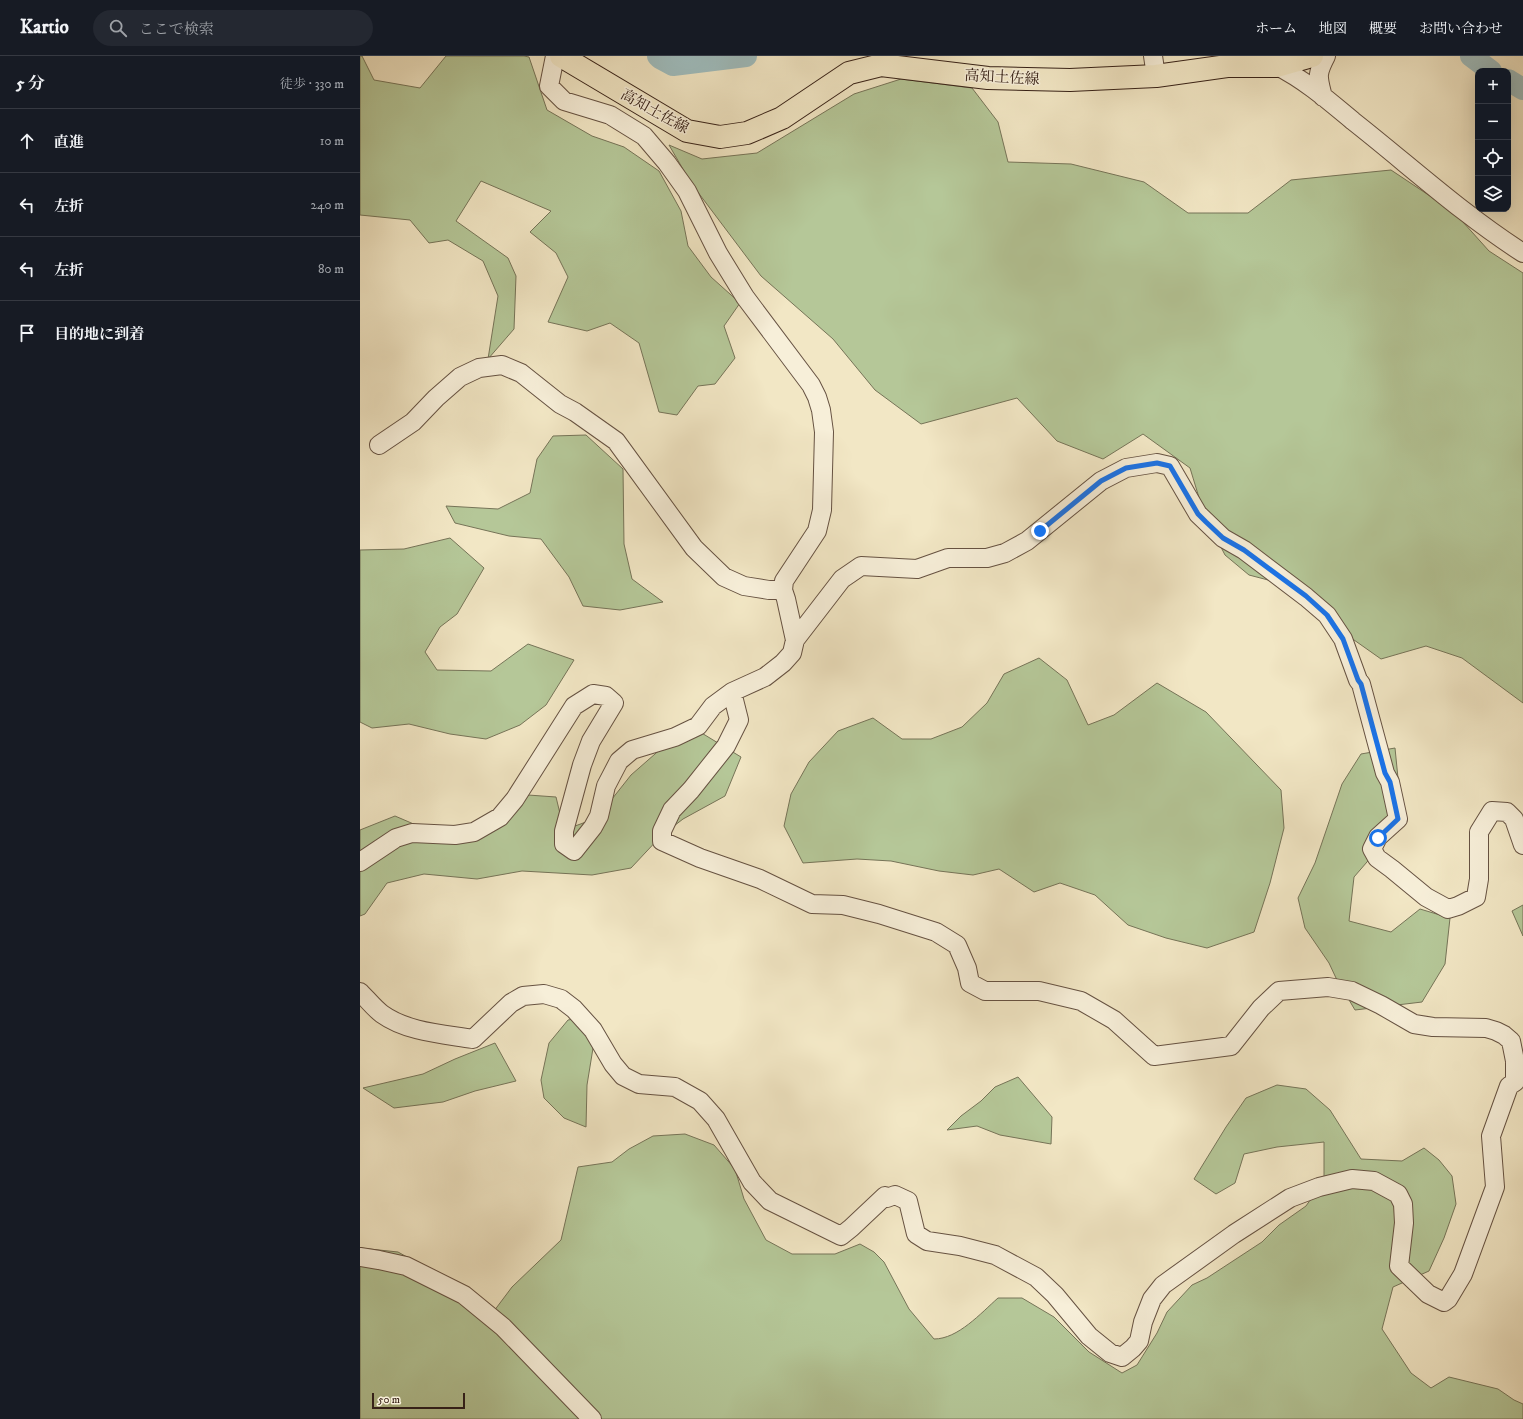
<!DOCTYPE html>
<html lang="ja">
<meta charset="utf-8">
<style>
:root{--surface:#171b24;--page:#242831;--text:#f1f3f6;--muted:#9ea1a6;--line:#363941}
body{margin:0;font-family:"IM FELL DW Pica","Noto Serif JP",serif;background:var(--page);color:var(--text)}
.controls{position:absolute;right:12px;top:12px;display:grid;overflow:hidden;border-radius:8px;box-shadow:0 4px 16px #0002}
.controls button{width:36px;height:36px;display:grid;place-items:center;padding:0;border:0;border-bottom:1px solid var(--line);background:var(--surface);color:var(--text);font:20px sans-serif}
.scale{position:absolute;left:12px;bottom:10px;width:93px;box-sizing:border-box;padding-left:4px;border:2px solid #372117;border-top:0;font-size:11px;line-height:14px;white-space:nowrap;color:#372117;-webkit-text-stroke:3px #f7efd9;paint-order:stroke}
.stop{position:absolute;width:12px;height:12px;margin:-9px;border:3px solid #1a73e8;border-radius:50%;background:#fff}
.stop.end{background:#1a73e8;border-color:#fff;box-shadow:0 1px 4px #0008}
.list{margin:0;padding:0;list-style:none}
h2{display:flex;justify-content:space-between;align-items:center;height:52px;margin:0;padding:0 16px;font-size:17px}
h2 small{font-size:13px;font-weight:400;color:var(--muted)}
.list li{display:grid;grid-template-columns:26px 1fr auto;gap:12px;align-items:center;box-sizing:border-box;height:64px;padding:0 16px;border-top:1px solid var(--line)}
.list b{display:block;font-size:15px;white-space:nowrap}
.list em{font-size:13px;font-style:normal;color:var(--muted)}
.icon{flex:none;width:22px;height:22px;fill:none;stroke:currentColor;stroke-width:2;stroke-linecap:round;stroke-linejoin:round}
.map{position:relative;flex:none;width:1163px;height:1363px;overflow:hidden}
header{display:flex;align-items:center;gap:24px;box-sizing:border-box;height:56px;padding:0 20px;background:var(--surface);border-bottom:1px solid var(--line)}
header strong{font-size:19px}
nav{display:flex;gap:22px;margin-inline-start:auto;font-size:14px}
.search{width:280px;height:36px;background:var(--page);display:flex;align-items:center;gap:10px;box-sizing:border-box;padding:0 14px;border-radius:22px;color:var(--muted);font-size:15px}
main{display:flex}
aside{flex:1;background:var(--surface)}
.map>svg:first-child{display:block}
.green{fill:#b5c798;stroke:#767458}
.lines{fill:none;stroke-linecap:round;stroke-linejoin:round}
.river{stroke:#9fbdbe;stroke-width:22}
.minor-casing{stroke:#665242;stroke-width:20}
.major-casing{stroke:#372117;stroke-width:24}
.minor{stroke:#f7efd9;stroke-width:18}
.major{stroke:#f2e7c5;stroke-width:22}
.route{stroke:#1a73e8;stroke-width:5}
.labels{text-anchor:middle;stroke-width:3;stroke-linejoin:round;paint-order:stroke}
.street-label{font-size:15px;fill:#372117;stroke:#f7efd9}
</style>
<header>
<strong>Kartio</strong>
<div class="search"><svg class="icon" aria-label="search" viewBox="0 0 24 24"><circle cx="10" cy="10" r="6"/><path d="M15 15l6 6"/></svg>ここで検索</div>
<nav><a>ホーム</a><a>地図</a><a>概要</a><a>お問い合わせ</a></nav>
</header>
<main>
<aside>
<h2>5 分<small>徒歩 · 330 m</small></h2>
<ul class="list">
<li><svg class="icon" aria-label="ahead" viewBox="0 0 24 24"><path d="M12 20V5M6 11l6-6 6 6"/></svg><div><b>直進</b></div><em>10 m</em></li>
<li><svg class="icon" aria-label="left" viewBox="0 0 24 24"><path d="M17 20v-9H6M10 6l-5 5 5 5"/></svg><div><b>左折</b></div><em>240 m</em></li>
<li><svg class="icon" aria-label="left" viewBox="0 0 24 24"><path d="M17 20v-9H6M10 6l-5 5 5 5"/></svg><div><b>左折</b></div><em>80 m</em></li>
<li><svg class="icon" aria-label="arrive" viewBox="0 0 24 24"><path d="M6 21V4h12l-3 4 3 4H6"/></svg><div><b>目的地に到着</b></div></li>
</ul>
</aside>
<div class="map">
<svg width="1163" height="1363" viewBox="0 0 1163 1363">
<rect width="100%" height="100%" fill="#f2e7c5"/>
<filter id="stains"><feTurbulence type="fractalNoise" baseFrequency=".005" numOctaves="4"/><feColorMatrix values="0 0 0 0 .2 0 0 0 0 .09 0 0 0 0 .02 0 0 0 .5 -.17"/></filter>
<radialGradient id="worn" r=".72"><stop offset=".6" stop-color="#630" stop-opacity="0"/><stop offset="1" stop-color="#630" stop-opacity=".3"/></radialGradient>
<path class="green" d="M0,0H2L14,24L60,32L86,0H164L169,1L187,54L232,80L264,91L299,115L321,155L328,190L351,221L380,247L364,270L375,302L355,328L338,330L317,359L299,356L279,287L250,267L227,275L188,266L208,221L196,197L170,176L191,155L121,125L96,165L148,202L156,220L154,273L128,303L138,240L123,205L88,184L69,187L50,164L0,159Z
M541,23L612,32L638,66L648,106L711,108L784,126L828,157H888L931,124L1031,114L1094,156L1129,195L1163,217V647L1102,602L1066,590L1021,603L987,579L931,530L889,519L865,499L844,458L830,412L783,378L743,403L697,385L657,342L561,368L515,334L473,283L401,220L331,127L309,89L342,103L397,97L494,38Z
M226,379L263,413L264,488L272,523L303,546L260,554L223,550L209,521L181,483L149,480L95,467L86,450L138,453L170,437L177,403L193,380Z
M90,482L124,512L97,558L80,571L65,596L77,614L131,615L168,588L214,604L186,649L160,669L126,683L90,678L49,668L12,672L0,666V494L44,493Z
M679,602L707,624L728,669L754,659L797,627L846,656L921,734L924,772L910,827L894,876L847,892L806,882L768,869L735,839L700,827L674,836L639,813L613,819L579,815L531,805L497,803L443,807L424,770L431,738L449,706L478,675L513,662L542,683H571L602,671L627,647L644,618Z
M340,676L381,701L365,740L323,763L301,780L271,812L232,819L162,815L117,823L64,818L27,827L5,858L0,860V774L35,760L63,772L109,784L146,768L168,739L196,741L204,774L237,762L271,719L303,691Z
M1035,692L1040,742L1026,784L994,821L989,865L1031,876L1060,853L1090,862L1085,908L1062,946L995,954L976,922L969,907L945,872L938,842L955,807L982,728L1001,698Z
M1163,849V880L1152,855Z
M225,961L234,986L227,1029L226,1071L204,1062L184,1042L181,1024L189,987L208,964Z
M135,987L156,1025L115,1035L83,1046L34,1052L3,1032L63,1018L95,1003Z
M658,1021L692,1061L691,1088L640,1079L617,1070L587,1074L601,1060L621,1045L635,1031Z
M917,1029L946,1033L970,1054L1001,1103L1042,1105L1064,1092L1079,1104L1092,1120L1096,1148L1084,1182L1069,1215L1033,1231L1022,1273L1051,1317L1071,1332L1089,1321L1138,1333L1154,1344L1163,1348V1363H0V1192L38,1196L72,1215L131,1259L152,1231L201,1184L218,1111L252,1106L269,1093L293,1080L325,1078L354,1089L375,1113L384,1143L406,1184L432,1198H475L500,1188L514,1196L524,1206L549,1253L574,1283C598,1283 621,1257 638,1242H662L694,1261L729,1296L762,1317L777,1309L797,1277L807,1256L832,1229L847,1222L902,1186L919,1169L946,1150L964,1124V1086L917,1091L884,1098L875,1127L856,1138L834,1123L866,1071L886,1042Z"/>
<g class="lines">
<path class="river" d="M298,0L300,2L313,9L386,0
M1111,0L1131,15
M1148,24L1163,33"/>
<g class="minor-casing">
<path id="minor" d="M195,0L189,30L204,45L250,59L284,80L307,107L327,135L358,197L385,241L451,329L457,341L461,354L464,376L462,454L457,475L424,525L423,534L426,543L435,584
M793,0L796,20
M917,10C945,24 969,45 993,65C1049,109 1102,158 1163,197
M963,41C958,21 956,19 966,0
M19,389L53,366L76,342L100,321L119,312L142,309L161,317L200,348L215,356L256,385L334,492L364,521L384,530L409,534H423
M372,636L379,664L366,690L331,734L312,754L302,775V785L340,802L400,823L452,848L483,849L519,858L576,876L597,889L607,912L610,927L625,935H679L721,945L754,964L794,1000L871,990L901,952L919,935L968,931L992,935L1021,949L1054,968L1073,971L1126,972L1136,975L1144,979L1151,985L1155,1005V1026
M0,806L36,782L52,777L95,779L114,776L140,761L155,743L214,650L233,638L246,640L254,647L231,685L222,709L204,775V788L214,795L233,771L239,760L246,730L259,705L272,694L315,681L338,670L353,650L372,636L405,621L423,607L432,597L435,584L482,523L501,510L557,513L588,502H627L645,497L667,485L741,425L766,412L797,407L810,410L838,458L863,482L884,494L946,541L967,559L983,583L998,624L1001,628L1025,717L1030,726L1038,763L1018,781L1012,793L1017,802L1032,813L1066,841L1088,853L1098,850L1116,841L1119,823V776L1132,755L1147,756L1154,763L1163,789
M0,936C7,943 14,952 22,958C47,976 83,978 113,983L151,947L163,940L184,938L201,943L214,953L233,974L253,1008L263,1020L279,1028L315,1031L340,1045L356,1063L392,1126L410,1145L481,1180L491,1172L525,1140L527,1142L535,1139L548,1145L556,1178L567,1185L600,1190L635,1199L676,1221L695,1239L729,1280L750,1297L762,1301L773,1292L779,1285L783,1266L792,1243L803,1229L874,1178L930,1142L959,1131L992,1123L1014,1125L1038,1138L1043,1148L1044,1167L1039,1210L1068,1238L1084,1246L1088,1243L1103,1218L1135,1131L1131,1080L1149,1030L1155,1026
M0,1201L19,1204L46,1210L104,1239L143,1271L232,1363"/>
</g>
<g class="major-casing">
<path id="major" d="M201,0L327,75L360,81L387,77L422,62L489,17L521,9L628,22L710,24L796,20L867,10H917L952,0"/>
</g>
<use href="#minor" class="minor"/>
<use href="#major" class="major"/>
</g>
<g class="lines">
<path class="route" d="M680,475L741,425L766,412L797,407L810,410L838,458L846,466L863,482L884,494L946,540L967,559L983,583L998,624L1001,628L1025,717L1030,726L1038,763L1018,782"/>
</g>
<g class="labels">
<g class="street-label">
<text transform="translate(642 21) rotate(3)" y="5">高知土佐線</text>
<text transform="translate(295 55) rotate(29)" y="5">高知土佐線</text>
</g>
</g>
<rect width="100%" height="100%" filter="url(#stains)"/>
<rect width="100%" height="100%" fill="url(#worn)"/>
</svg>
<div class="controls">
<button>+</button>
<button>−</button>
<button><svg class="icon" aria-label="locate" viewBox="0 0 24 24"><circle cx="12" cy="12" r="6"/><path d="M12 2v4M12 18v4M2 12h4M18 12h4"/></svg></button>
<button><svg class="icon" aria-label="layers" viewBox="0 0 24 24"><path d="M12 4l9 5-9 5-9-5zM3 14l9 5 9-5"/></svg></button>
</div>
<div class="scale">50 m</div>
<div class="stop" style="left:1018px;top:782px"></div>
<div class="stop end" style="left:680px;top:475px"></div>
</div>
</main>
